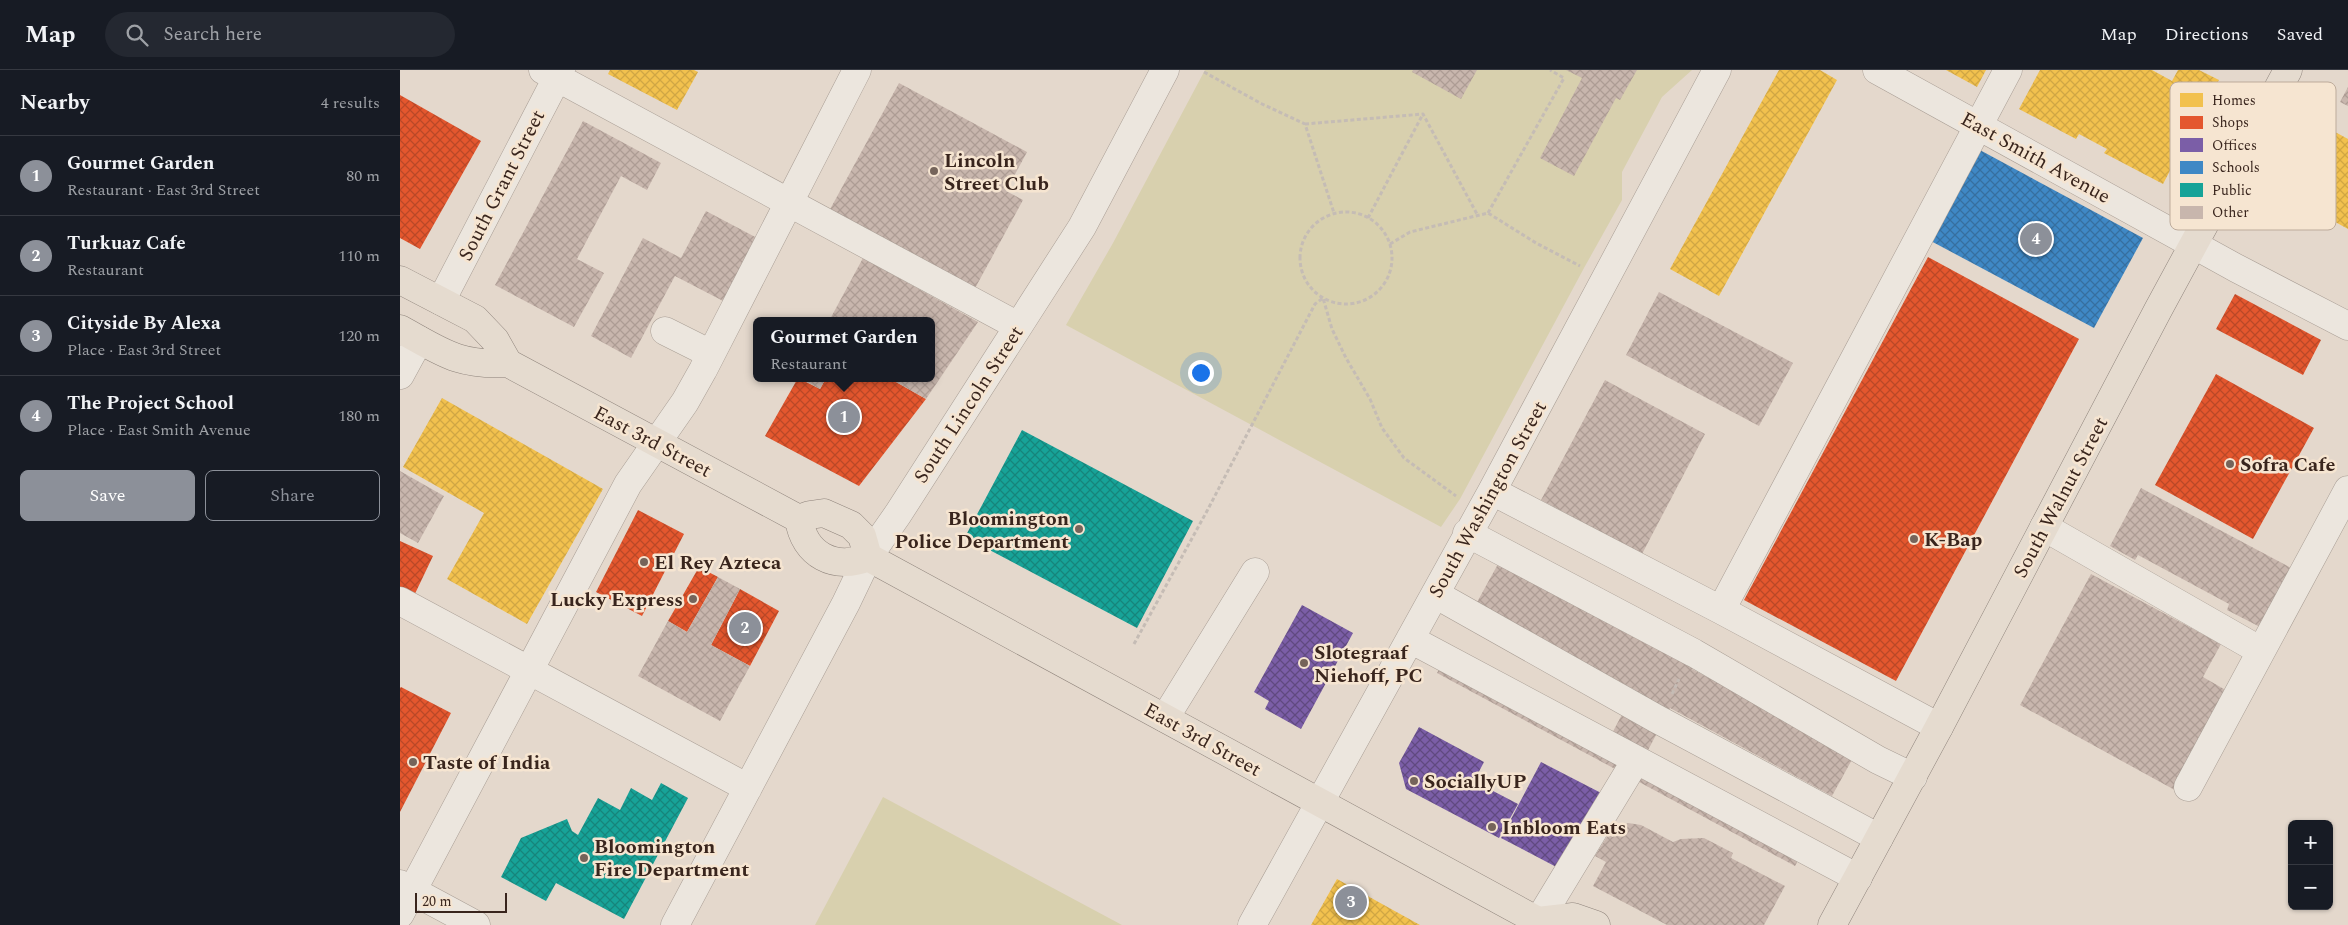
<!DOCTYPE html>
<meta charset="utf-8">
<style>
:root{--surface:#171b24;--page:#242831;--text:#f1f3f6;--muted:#9ea1a6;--line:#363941;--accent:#8c9099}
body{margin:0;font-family:Spectral,serif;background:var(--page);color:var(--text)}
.controls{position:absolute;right:15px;bottom:15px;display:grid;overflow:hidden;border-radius:8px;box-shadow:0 1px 4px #0004}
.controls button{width:45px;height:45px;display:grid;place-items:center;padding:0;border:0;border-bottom:1px solid var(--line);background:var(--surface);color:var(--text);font:25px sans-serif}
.scale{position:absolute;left:15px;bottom:12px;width:92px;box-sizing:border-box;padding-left:5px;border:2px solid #39251d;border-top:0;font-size:14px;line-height:18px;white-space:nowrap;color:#39251d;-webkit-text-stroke:4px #f6e5d1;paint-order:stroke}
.you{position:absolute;left:800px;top:302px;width:18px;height:18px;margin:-12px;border:4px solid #fff;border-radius:50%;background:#1a73e8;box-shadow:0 0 0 8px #1a73e833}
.badge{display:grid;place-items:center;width:32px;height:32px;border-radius:50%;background:var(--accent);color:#fff;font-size:16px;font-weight:700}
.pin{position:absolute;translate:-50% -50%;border:2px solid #fff;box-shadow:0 1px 5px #0006}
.popup{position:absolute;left:353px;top:247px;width:182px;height:65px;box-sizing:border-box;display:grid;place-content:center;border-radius:8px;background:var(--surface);filter:drop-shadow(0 1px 4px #0005);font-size:16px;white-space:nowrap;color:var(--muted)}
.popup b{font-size:19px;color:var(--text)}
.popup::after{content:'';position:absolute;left:50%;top:100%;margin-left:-10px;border:10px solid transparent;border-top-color:var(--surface)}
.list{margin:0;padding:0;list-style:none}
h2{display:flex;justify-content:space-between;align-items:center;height:65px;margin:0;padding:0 20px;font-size:21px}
h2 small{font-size:16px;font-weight:400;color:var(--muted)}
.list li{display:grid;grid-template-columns:32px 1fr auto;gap:15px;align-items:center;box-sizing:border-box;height:80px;padding:0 20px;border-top:1px solid var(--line)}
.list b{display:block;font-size:19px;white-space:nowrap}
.list p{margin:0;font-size:16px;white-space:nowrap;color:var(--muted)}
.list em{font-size:16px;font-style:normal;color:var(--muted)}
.actions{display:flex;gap:10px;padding:15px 20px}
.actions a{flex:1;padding:11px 0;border:1px solid var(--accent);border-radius:8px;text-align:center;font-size:18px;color:var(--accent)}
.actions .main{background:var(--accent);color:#fff}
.icon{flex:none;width:28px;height:28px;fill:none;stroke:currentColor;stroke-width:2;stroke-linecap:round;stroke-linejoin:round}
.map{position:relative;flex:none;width:1948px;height:855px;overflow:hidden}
header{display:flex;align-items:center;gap:30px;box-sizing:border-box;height:70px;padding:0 25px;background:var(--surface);border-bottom:1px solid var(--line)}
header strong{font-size:24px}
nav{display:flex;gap:28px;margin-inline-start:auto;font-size:18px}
.search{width:350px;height:45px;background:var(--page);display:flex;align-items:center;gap:12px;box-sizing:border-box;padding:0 18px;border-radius:28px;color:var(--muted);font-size:19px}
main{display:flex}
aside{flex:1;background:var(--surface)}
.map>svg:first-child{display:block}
.green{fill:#d8d0ae}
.homes{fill:url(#homes-cross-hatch)}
.shops{fill:url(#shops-cross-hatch)}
.offices{fill:url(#offices-cross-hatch)}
.schools{fill:url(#schools-cross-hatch)}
.public{fill:url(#public-cross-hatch)}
.building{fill:url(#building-cross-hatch)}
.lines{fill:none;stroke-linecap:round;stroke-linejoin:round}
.minor-casing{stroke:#a99e95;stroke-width:29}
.major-casing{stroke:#8f847c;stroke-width:29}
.path{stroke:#c5bcb5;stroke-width:3;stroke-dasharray:4 2.5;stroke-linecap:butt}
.minor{stroke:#ece6de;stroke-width:28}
.major{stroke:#e5dbcf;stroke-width:28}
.poi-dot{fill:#75645a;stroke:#f6e5d1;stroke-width:2}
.labels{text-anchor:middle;stroke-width:5;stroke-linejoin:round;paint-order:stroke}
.street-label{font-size:20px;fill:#39251d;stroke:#f6e5d1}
.poi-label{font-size:20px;font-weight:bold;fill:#39251d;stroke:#f6e5d1;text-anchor:start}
.key{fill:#f6e5d1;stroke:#bdab9b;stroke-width:1}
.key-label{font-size:14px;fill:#39251d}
</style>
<header>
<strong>Map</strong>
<div class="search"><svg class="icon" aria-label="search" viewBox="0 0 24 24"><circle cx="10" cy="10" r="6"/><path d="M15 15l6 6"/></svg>Search here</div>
<nav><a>Map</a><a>Directions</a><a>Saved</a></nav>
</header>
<main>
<aside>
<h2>Nearby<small>4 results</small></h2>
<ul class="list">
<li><span class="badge">1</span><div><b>Gourmet Garden</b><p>Restaurant · East 3rd Street</p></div><em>80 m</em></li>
<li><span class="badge">2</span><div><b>Turkuaz Cafe</b><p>Restaurant</p></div><em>110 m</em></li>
<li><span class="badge">3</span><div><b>Cityside By Alexa</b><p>Place · East 3rd Street</p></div><em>120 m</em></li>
<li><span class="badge">4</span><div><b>The Project School</b><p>Place · East Smith Avenue</p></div><em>180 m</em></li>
</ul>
<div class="actions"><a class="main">Save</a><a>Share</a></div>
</aside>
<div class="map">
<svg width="1948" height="855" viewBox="0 0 1948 855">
<defs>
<pattern id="homes-cross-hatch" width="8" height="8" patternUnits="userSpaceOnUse" patternTransform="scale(1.25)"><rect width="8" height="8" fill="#f2c14e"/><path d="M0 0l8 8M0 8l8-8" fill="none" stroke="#d0a644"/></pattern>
<pattern id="shops-cross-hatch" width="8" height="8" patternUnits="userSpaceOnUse" patternTransform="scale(1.25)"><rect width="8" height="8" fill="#e4572e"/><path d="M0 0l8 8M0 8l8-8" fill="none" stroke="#ba4827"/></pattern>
<pattern id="offices-cross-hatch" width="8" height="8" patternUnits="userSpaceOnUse" patternTransform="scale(1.25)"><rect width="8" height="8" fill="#7b5ea7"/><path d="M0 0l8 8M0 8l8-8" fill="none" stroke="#604980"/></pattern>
<pattern id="schools-cross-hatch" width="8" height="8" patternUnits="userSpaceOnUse" patternTransform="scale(1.25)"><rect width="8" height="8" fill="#3f88c5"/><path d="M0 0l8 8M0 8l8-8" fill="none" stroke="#366f9f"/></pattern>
<pattern id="public-cross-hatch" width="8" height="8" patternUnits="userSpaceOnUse" patternTransform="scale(1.25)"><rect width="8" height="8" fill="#17a398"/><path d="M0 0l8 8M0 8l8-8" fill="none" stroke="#16857b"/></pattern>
<pattern id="building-cross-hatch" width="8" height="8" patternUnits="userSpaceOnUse" patternTransform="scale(1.25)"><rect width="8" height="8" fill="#c8b6ad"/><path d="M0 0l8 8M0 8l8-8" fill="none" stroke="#ad9c94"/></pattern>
</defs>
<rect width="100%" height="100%" fill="#e4d8cc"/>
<path class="green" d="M805,0H1292L1262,27L1222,102V130L1184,198L1060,429L1041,457L666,255L713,173Z
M483,727L722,855H415Z"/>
<path class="homes" d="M210,0H294L298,2L277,40L208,4Z
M1379,0H1420L1437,10L1319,226L1270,199Z
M1546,0H1586L1577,17Z
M1640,0H1752L1772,11L1778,0H1799L1819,10L1788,67L1783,65L1778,74L1783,76L1763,114L1704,83L1707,79L1679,64L1676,69L1619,39Z
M1926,57L1948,69V159L1888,126Z
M42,328L203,419L127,554L47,509L84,443L3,397Z
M937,809L1020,855H911Z"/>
<path class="shops" d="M0,25L81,71L20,179L0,168Z
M1528,187L1679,269L1496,611L1344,530Z
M1835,224L1921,270L1903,305L1816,259Z
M1816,304L1914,358L1853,469L1755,415Z
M398,308L420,319L426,308H489L526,329L459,416L365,366Z
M238,440L284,464L242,546L196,522Z
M0,471L33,486L12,530L0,524Z
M299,497L318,507L287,562L268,551Z
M340,519L379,541L350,596L311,575Z
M1,617L51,643L0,742V618Z"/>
<path class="offices" d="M902,535L953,563L901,659L865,639L869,631L854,622Z
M1019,657L1084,692L1074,711L1118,734L1099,768L1006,719L999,693Z
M1141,692L1205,725L1164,801L1101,768Z"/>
<path class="schools" d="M1578,79L1743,168L1694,258L1529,170Z"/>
<path class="public" d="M622,360L793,451L737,558L565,467Z
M261,713L288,728L224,849L156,813L146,831L101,807L121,768L167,749L172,761L178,765L198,728L220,740L231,718L252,730Z"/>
<path class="building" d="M1013,0H1077L1061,29L1012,2Z
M1166,0H1237L1220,30L1216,28L1174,106L1140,88L1182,8Z
M499,13L627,82L606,121L623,130L573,222L428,143Z
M1948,17V36L1940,32Z
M183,51L261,93L247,120L221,106L177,189L204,203L174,257L95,215Z
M306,141L359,169L325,232L275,206L231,288L191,266L243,168L281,188Z
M463,188L578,252L526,329L489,308H532V251H429Z
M1259,222L1393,293L1359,356L1226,285Z
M400,308H426L420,319Z
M1205,310L1305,364L1242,484L1141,430Z
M0,401L44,426L18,473L0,463Z
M1741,418L1893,499L1862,558L1827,540L1829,534L1738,485L1735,490L1710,476Z
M1098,494L1256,579L1260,571L1297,590L1292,599L1454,686L1432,726L1270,638L1244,688L1406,776L1395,796L1037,603L1048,582L1209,669L1235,620L1076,534Z
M1691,504L1821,574L1803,607L1836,626L1782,724L1620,635Z
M318,507L340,519L311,575L350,596L320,651L238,606L268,551L287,562Z
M1228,753L1241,755L1273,772L1281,769L1304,768L1333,783L1331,788L1385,816L1364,855H1267L1193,816L1206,792L1195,786L1208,765L1213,767L1219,758Z"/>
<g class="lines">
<g class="minor-casing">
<path id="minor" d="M143,0L618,256
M1477,0L1836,198L1948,256
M41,231L161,0
M265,261L311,284
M0,305L19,270
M1092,421L1321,540L1539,657
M1644,457L1861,581
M1067,463L1294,583L1478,690L1513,707
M1035,524L1257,649L1479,768
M0,531L348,718
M1321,540L1608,0
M1010,569L1458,808
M765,648L855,502
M1788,717L1948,420
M0,814L76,855
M0,844L228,414L285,332L303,300L457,0
M275,855L446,533L468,487L498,444L682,157L765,0
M852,855L1092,421L1317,0
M1136,855L1236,690"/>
</g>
<g class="major-casing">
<path id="major" d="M0,210L75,249L95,270L108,293
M0,259C42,282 58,296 108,293L399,449
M399,449C404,485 435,501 468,487
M399,449L410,445L424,443L451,455L462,466L468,487
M468,487L1138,851L1173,847L1196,855
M1432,855L1539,657L1758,240L1888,0"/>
</g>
<path class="path" d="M804,2L862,34L905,54L934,143
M905,54L1023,44L1078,146
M900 188a46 46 0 1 1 92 0a46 46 0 1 1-92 0Z
M1088,143L1164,8L1150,0
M968,148L1023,44
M990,174L1010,162L1088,143L1136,173L1180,196
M734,574L807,441L915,234L923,228L932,259L946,288L970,329L982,358L1004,388L1056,426
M1272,624L1279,609"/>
<use href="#minor" class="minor"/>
<use href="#major" class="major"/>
</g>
<g class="poi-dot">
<circle cx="534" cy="101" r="5"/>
<circle cx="1830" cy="394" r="5"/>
<circle cx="679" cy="459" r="5"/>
<circle cx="1514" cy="469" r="5"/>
<circle cx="244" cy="492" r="5"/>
<circle cx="293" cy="529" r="5"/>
<circle cx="904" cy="593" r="5"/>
<circle cx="13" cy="692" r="5"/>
<circle cx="1014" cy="711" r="5"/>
<circle cx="1092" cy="757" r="5"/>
<circle cx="184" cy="788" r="5"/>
</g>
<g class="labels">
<g class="street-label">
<text transform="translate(1636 87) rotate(29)" y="7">East Smith Avenue</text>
<text transform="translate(101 115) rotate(-63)" y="7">South Grant Street</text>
<text transform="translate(568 334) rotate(-57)" y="7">South Lincoln Street</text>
<text transform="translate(253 371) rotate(28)" y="7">East 3rd Street</text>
<text transform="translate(1660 427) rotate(-62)" y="7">South Walnut Street</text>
<text transform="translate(1087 429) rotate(-61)" y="7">South Washington Street</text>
<text transform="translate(803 669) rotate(29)" y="7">East 3rd Street</text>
</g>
<g class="poi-label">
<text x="544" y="97">Lincoln<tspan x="544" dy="23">Street Club</tspan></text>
<text x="1840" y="401">Sofra Cafe</text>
<text x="669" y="455" text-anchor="end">Bloomington<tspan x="669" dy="23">Police Department</tspan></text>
<text x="1524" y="476">K-Bap</text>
<text x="254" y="499">El Rey Azteca</text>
<text x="283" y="536" text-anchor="end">Lucky Express</text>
<text x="914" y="589">Slotegraaf<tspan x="914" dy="23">Niehoff, PC</tspan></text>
<text x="23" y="699">Taste of India</text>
<text x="1024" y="718">SociallyUP</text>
<text x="1102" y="764">Inbloom Eats</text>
<text x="194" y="783">Bloomington<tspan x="194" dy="23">Fire Department</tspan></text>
</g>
</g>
<rect x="1770" y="12" width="166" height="148" rx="8" class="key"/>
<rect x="1780" y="23" width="23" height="14" fill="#f2c14e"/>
<rect x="1780" y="46" width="23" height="13" fill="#e4572e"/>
<rect x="1780" y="68" width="23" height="14" fill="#7b5ea7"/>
<rect x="1780" y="91" width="23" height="13" fill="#3f88c5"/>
<rect x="1780" y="113" width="23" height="14" fill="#17a398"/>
<rect x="1780" y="136" width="23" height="13" fill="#c8b6ad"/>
<g class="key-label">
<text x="1812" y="35">Homes</text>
<text x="1812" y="57">Shops</text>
<text x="1812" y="80">Offices</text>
<text x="1812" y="102">Schools</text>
<text x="1812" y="125">Public</text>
<text x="1812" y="147">Other</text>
</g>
</svg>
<div class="controls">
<button>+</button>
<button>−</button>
</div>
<div class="scale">20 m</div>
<div class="you"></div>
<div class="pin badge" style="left:444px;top:347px">1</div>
<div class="popup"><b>Gourmet Garden</b>Restaurant</div>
<div class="pin badge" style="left:345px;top:558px">2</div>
<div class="pin badge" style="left:951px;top:832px">3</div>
<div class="pin badge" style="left:1636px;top:169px">4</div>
</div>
</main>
